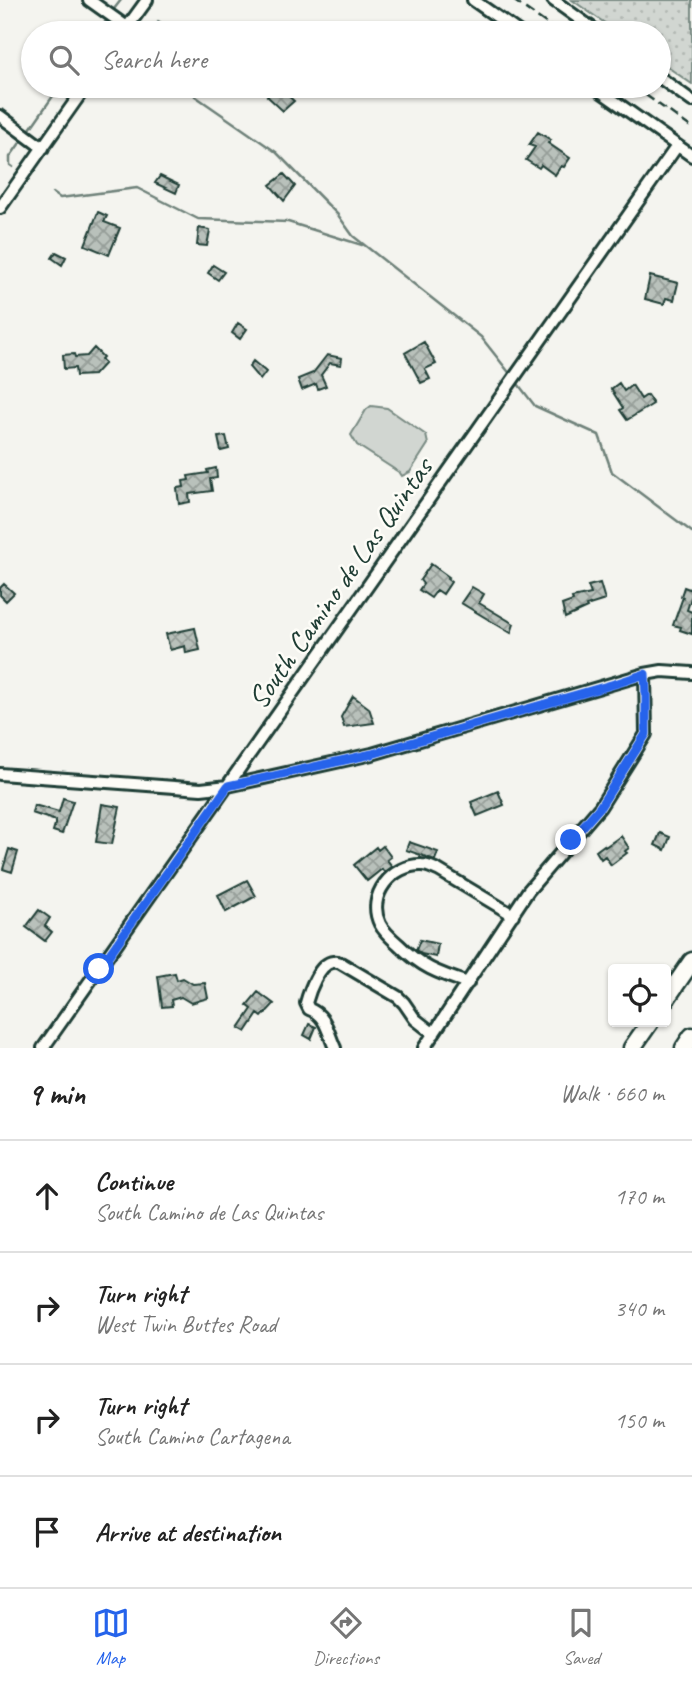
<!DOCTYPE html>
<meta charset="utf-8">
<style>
:root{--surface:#fff;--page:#f2f2f2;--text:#222;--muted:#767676;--line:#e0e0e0;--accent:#2563eb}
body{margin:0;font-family:Caveat,sans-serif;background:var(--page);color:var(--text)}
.controls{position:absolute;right:21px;bottom:21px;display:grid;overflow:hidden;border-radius:7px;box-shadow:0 2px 5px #0004}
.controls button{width:63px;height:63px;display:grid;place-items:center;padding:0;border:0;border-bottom:2px solid var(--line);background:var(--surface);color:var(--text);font:35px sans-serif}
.stop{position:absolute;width:21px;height:21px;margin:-16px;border:5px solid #2563eb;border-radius:50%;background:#fff}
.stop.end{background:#2563eb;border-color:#fff;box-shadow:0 2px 7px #0008}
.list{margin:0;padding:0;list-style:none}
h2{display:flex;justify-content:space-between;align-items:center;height:91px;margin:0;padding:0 28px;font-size:30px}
h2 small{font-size:23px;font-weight:400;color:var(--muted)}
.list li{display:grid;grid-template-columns:46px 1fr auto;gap:21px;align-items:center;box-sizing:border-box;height:112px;padding:0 28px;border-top:2px solid var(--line)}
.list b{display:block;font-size:26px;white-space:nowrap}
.list p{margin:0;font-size:23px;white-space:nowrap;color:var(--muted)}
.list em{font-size:23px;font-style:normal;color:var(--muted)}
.icon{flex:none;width:38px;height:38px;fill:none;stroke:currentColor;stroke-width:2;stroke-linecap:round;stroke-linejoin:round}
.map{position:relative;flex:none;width:692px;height:1048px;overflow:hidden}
.search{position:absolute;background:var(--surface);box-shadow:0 2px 5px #0004;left:21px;right:21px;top:21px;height:77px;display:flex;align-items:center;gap:18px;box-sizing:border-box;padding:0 24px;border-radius:38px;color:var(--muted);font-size:26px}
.sheet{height:539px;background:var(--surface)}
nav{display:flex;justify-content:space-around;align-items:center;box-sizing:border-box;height:98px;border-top:2px solid var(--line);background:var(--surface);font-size:19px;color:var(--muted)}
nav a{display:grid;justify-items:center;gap:4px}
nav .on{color:var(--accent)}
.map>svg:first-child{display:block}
.grass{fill:url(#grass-dots);stroke:#788a82;stroke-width:2}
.pitch{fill:#d1d6d1;stroke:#788a82;stroke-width:2}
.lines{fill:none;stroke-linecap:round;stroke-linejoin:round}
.stream{stroke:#6e8179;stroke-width:2.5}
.building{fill:url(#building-cross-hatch);stroke:#1f3d34;stroke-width:2}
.minor-casing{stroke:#1f3d34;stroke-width:16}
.highway-casing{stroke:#1f3d34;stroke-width:21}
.minor{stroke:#fdfcf7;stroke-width:10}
.highway{stroke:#fdfcf7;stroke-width:16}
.rail{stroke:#1f3d34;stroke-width:2.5;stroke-dasharray:10 5;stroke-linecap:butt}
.route{stroke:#2563eb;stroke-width:9}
.labels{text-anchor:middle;stroke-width:5;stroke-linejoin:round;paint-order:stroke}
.street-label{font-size:30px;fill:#1f3d34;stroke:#fdfcf7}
</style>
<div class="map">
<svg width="692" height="1048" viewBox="0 0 692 1048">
<defs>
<pattern id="grass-dots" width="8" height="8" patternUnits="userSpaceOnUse" patternTransform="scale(1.75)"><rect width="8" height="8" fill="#d1d6d1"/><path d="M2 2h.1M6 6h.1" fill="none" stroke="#b3b9b4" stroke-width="1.8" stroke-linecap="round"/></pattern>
<pattern id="building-cross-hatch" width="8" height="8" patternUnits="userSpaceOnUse" patternTransform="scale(1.75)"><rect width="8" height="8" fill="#b9c1bb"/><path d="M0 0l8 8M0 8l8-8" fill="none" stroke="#969e99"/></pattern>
</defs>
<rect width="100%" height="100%" fill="#f4f4ef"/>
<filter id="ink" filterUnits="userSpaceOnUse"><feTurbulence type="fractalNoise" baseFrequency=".0143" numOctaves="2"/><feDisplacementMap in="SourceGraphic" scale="14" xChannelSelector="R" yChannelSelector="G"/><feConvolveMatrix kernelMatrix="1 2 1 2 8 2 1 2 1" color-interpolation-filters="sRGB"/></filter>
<g filter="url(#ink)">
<path class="grass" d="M572,0H692V84L659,61V33H619Z"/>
<path class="pitch" d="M371,406L387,408L426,435L428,444L410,472L402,476L400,473L357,445L351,435L366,410Z"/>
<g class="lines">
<path class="stream" d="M114,9L121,0
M158,21L175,33
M97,33L106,21
M192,86L195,96L276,152L338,215L353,236L481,337L511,375
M30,129L60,86
M13,167L10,165V157L22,140
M53,193L60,198L137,188L198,219L288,222L362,245
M515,380L535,406L599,435L612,472L692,532"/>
</g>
<path class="building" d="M277,86L294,101L283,111L267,96Z
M538,132L551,140L548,143L570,158L564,167L561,166L555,175L541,165L539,168L526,160L535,147L529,145Z
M284,174L295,186L284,201L270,185Z
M160,176L179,185L176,193L155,183Z
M98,212L107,216L104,222L120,228L109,255L85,245Z
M199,228L210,230L207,246L197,245Z
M56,252L66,257L62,265L52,258Z
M213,265L224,272L218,280L208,273Z
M650,276L678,283L674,300L666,298L664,304L645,299Z
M238,323L247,329L240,339L232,333Z
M424,342L436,364L425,369L430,379L421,383L405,353Z
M94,348L103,357L101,359L105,363L94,375L76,376L75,368L64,369L63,355L74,354L75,357L87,356Z
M327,355L342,358L341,365L330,363L321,375L326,386L318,389L316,384L302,390L298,379L313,373Z
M253,361L266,372L260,380L249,367Z
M619,383L624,391L632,385L641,399L647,395L653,404L627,420L620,410L623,408L611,389Z
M226,436L229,449L221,451L218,437Z
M216,468L217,478L210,479L212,491L189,494L190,502L179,504L177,488L184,487L183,481L189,480L188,476L208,473L207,470Z
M431,564L449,577L447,579L451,582L443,594L437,590L431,598L419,590L423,584L420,580Z
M600,583L605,600L586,606L587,608L565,618L562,605L573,601L572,598L591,594L588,586Z
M4,584L14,593L6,601L0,595V588Z
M472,587L484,594L479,603L514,624L511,633L461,603Z
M684,587L692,590V595L687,610L692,612V634L680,630L681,627L673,625L683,597L681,596Z
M195,628L200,650L186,653L185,646L170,650L166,634Z
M353,696L369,708L374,723L344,727L341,717Z
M498,791L504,805L477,816L471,802Z
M63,798L73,801L62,834L53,831L56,821L32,813L34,805L59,812Z
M102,804L120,807L112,844L96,842Z
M660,833L670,837L665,850L655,845Z
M621,836L629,848L625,851L627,853L611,865L605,856L601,859L596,851L604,845L605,847Z
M409,842L438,852L435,860L406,850Z
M383,846L391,857L387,860L392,866L384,872L382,869L367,881L354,865L376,847L378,850Z
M9,849L18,852L12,872L3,869Z
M247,880L256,896L226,912L218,895Z
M39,910L50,918L45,926L52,932L45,941L26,927Z
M420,940L438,944L436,957L421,954L416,950Z
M175,973L177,980L183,978L193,984L205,983L208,998L191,1003L181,997L171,1000L172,1006L162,1007L158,976Z
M258,992L274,1004L262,1017L258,1014L246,1032L239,1028L252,1009L247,1005Z
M309,1024L316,1027L311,1039L304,1035Z"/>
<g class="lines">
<g class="minor-casing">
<path id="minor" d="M89,0L127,27
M473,0L520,33
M553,0L599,33
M123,33L147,0
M659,77L692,101
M593,86L692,156
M0,116L43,148
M0,208L86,86
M0,774L201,789L228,786L372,754L645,674L662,671L692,673
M468,983C437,973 421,967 398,944C391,938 384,932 380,924C366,896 392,864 422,865C427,865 433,868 438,870L513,915
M43,1048L677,146
M335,1048C328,1033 326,1015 309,1009L306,1003C309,992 319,963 333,962C337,961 341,963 344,965L398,997L404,1003L415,1019L434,1034
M424,1048L528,891L600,807L646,734L645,674"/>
</g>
<g class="highway-casing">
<path id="highway" d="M666,999L692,961
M632,1048L650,1022
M684,1048L692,1036"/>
</g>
<use href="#minor" class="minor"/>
<use href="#highway" class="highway"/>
<path class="rail" d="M513,0L560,33
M633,86L692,128"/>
</g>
</g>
<g class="lines" filter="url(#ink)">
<path class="route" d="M99,969L228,786L372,754L618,683L645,674L646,696V734L600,807L571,840"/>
</g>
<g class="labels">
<g class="street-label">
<text transform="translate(340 583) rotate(-55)" y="10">South Camino de Las Quintas</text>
</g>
</g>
</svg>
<div class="controls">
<button><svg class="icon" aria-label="locate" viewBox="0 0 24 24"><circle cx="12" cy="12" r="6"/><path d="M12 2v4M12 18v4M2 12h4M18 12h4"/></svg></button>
</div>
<div class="stop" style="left:99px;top:969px"></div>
<div class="stop end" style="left:571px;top:840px"></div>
<div class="search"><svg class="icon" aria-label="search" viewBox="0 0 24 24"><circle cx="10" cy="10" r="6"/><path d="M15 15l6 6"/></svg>Search here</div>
</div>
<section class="sheet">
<h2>9 min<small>Walk · 660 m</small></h2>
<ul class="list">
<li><svg class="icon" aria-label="ahead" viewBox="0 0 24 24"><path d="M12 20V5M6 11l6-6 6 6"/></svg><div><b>Continue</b><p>South Camino de Las Quintas</p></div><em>170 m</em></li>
<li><svg class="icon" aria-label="right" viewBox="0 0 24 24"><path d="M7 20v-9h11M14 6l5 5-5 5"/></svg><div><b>Turn right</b><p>West Twin Buttes Road</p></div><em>340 m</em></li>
<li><svg class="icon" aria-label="right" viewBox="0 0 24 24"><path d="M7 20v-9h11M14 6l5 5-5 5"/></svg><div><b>Turn right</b><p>South Camino Cartagena</p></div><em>150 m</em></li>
<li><svg class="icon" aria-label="arrive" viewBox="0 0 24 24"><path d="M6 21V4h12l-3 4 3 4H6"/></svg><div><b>Arrive at destination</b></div></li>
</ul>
</section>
<nav>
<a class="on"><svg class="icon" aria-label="map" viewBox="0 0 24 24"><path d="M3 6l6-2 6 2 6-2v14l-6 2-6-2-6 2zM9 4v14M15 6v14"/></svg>Map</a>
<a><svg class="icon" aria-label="directions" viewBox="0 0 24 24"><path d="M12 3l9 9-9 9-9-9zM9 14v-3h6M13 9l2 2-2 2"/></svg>Directions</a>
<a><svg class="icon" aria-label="saved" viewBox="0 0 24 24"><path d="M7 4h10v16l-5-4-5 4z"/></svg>Saved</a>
</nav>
